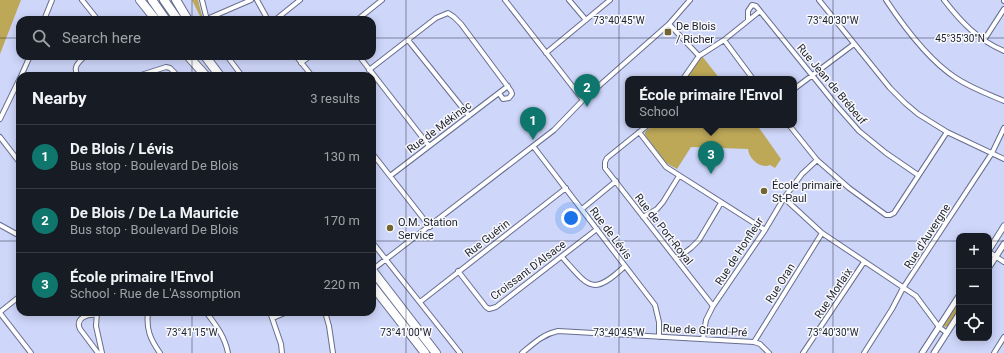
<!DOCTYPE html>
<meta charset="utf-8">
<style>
:root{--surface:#171b24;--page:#242831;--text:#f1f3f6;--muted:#9ea1a6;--line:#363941;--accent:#0f766e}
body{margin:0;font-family:Roboto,sans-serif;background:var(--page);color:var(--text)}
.controls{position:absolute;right:12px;bottom:12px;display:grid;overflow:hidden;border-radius:8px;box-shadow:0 2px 10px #0003}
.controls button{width:36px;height:36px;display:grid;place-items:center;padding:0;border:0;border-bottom:1px solid var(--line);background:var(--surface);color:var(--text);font:20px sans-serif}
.you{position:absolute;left:571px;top:218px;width:14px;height:14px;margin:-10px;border:3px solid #fff;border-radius:50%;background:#1a73e8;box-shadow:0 0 0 6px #1a73e833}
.badge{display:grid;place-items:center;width:26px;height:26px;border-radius:50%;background:var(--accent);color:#fff;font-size:13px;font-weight:700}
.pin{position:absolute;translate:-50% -33px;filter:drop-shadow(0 1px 2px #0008)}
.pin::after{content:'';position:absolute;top:21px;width:14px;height:12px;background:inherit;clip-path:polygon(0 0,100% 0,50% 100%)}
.popup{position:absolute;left:625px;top:76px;width:172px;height:52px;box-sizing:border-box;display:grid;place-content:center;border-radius:8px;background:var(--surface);filter:drop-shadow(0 1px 3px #0005);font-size:13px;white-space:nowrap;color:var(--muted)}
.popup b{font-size:15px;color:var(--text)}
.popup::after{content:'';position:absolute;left:50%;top:100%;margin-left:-8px;border:8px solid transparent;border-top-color:var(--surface)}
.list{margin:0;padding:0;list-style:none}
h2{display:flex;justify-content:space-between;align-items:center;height:52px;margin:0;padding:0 16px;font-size:17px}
h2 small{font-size:13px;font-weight:400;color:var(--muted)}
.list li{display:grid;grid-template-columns:26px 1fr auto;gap:12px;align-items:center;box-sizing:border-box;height:64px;padding:0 16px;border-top:1px solid var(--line)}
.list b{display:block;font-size:15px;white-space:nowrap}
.list p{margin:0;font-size:13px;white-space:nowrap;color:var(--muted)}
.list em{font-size:13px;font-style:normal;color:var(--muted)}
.icon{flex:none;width:22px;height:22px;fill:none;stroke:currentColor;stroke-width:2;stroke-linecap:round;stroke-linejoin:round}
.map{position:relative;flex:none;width:1004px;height:353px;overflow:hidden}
.search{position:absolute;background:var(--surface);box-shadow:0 2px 10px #0003;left:16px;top:16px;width:360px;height:44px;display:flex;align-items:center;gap:10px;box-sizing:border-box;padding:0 14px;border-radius:12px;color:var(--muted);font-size:15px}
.panel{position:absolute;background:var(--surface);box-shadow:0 2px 10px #0003;left:16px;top:72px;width:360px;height:244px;border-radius:12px}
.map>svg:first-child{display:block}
.green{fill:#bda858}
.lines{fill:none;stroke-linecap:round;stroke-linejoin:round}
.minor-casing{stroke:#676e8e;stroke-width:6}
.tertiary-casing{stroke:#676e8e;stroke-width:7}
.motorway-casing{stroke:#676e8e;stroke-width:10}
.minor{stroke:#fff;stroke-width:4}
.tertiary{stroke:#fff;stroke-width:5}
.motorway{stroke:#fff;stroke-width:8}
.ticks{fill:none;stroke:#1d202d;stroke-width:1;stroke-opacity:0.45}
.poi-dot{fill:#726532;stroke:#f8f9fc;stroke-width:1.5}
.labels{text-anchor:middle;stroke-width:3;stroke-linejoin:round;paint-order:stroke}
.poi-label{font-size:11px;fill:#1d202d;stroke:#f8f9fc;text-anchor:start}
.street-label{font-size:11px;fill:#1d202d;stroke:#f8f9fc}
.ticks-label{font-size:10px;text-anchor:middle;fill:#1d202d;stroke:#f8f9fc;stroke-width:3;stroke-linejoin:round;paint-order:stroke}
</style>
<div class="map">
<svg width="1004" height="353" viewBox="0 0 1004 353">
<rect width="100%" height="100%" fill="#ced6fa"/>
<path class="green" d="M0,0H21L0,54Z
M192,0H198L203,20H202Z
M702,56L720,79H686Z
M653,125H757L781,159L775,168L770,165C760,169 749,159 748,149L691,147L677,169L666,163L645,135V132Z
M959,300V309L948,326L945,327L943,325L944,323Z"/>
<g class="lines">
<g class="minor-casing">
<path id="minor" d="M82,0L98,20
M202,0L207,20
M257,0L268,20
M505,0L583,100
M569,0L586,20
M819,0L890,88L905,103L918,114L947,132L1004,159
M886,0C904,27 928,60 956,78C971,88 988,94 1004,101
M944,0C961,22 978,40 1004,51
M1004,0V1
M207,19L251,0
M44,20L52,0
M275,20L300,0
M357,20L382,0
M748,20V11L752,5L756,6L837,106L859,131L886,153L918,175
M669,24L699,56
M408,40L469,116
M724,40L753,79
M984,40L1004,9
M546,53L610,0
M227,56L242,76
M296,56L312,76
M359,56L429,146
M301,63L310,56
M369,70L436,18L448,13L454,17L461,24L511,91L512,94L509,98L503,99L499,93
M21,76L30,56
M78,76C72,67 79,62 85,56
M138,76L166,67L170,68L178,76
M683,79L699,56L724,40L760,11
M794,89L854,44
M0,119L20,78
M648,125L607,158L605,162V168L713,306
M789,125L817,160L849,188L886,215H890L894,213L947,132
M639,132L666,167L765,230
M0,137L20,163
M533,146L655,305L659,322V337
M372,153L430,227
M390,176L508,86
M784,198L822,233L916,296L939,327L947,333
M582,209L616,181
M643,217L657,209L663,202L679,176
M0,225L20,236
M372,242L460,353
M989,252L1004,262
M562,257C589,287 592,297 625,266
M676,259L691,248L699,240L721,203
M372,270L554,130L583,100L669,24L690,0
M458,271L486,307L489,309L496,307L597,229
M420,302L566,188
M0,312L20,296
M97,312L96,326L102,353
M148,312C146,329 150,339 160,353
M206,312C216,325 225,337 228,353
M270,312L281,344L282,353
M325,312L329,326L333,353
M0,313L31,353
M97,315C87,314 75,318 80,329L98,353
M273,318L287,312
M703,339L706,320L713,306L765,230L784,198L802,174L817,160
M754,342L822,233
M522,353C533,344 543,334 558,331L754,342L760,344L769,353
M803,353L864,262
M864,353L892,309L903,288L992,153L1004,128
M994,353L1004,337"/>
</g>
<g class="tertiary-casing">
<path id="tertiary" d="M989,250L1004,226
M989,267L1004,244
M922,353L959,296
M934,353L959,314"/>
</g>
<g class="motorway-casing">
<path id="motorway" d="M140,0L156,20
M152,0L166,20
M164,0L178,20
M176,0L188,20
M188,56L206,76
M205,56L220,76
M372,270L436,353
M372,285L425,353"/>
</g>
<use href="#minor" class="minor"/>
<use href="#tertiary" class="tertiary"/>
<use href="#motorway" class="motorway"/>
</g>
<path class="ticks" d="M192,0V20M406,0V353M619,0V353M833,0V353M0,38H20M372,38H1004M192,56V76M0,241H20M372,241H959M989,241H1004M192,312V353"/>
<g class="poi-dot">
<rect x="664" y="28" width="8" height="8" rx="2"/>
<circle cx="764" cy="191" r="4"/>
<circle cx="390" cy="228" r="4"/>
</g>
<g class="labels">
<g class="poi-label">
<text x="676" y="30">De Blois<tspan x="676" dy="13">/ Richer</tspan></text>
<text x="772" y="189">École primaire<tspan x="772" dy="13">St-Paul</tspan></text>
<text x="398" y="226">O.M. Station<tspan x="398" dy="13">Service</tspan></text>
</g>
<g class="street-label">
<text transform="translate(832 84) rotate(50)" y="4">Rue Jean de Brébeuf</text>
<text transform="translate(439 127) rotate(-37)" y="4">Rue de Mékinac</text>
<text transform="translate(664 229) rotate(52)" y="4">Rue de Port-Royal</text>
<text transform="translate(611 233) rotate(53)" y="4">Rue de Lévis</text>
<text transform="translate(927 236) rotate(-57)" y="4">Rue d'Auvergne</text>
<text transform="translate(487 238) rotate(-38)" y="4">Rue Guérin</text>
<text transform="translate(739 251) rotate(-57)" y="4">Rue de Honfleur</text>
<text transform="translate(528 270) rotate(-37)" y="4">Croissant D'Alsace</text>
<text transform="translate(780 283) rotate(-58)" y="4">Rue Oran</text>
<text transform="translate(833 293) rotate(-56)" y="4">Rue Morlaix</text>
<text transform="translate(705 330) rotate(3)" y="4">Rue de Grand-Pré</text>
</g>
</g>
<g class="ticks-label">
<text x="619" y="24">73°40'45"W</text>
<text x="833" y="24">73°40'30"W</text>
<text x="960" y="42">45°35'30"N</text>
<text x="192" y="336">73°41'15"W</text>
<text x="406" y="336">73°41'00"W</text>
<text x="619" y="336">73°40'45"W</text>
<text x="833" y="336">73°40'30"W</text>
</g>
</svg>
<div class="controls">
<button>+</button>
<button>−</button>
<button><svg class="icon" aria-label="locate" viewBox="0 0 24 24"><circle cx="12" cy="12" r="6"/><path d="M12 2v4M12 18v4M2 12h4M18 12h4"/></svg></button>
</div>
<div class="you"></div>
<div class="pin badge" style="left:533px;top:140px">1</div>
<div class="pin badge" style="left:587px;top:107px">2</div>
<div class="pin badge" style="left:711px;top:174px">3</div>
<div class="popup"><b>École primaire l'Envol</b>School</div>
<div class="search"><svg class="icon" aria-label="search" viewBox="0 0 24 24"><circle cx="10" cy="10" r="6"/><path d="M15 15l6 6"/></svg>Search here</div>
<section class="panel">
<h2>Nearby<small>3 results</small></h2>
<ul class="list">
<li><span class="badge">1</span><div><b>De Blois / Lévis</b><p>Bus stop · Boulevard De Blois</p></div><em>130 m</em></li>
<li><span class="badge">2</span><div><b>De Blois / De La Mauricie</b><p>Bus stop · Boulevard De Blois</p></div><em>170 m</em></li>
<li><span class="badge">3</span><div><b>École primaire l'Envol</b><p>School · Rue de L'Assomption</p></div><em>220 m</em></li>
</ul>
</section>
</div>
